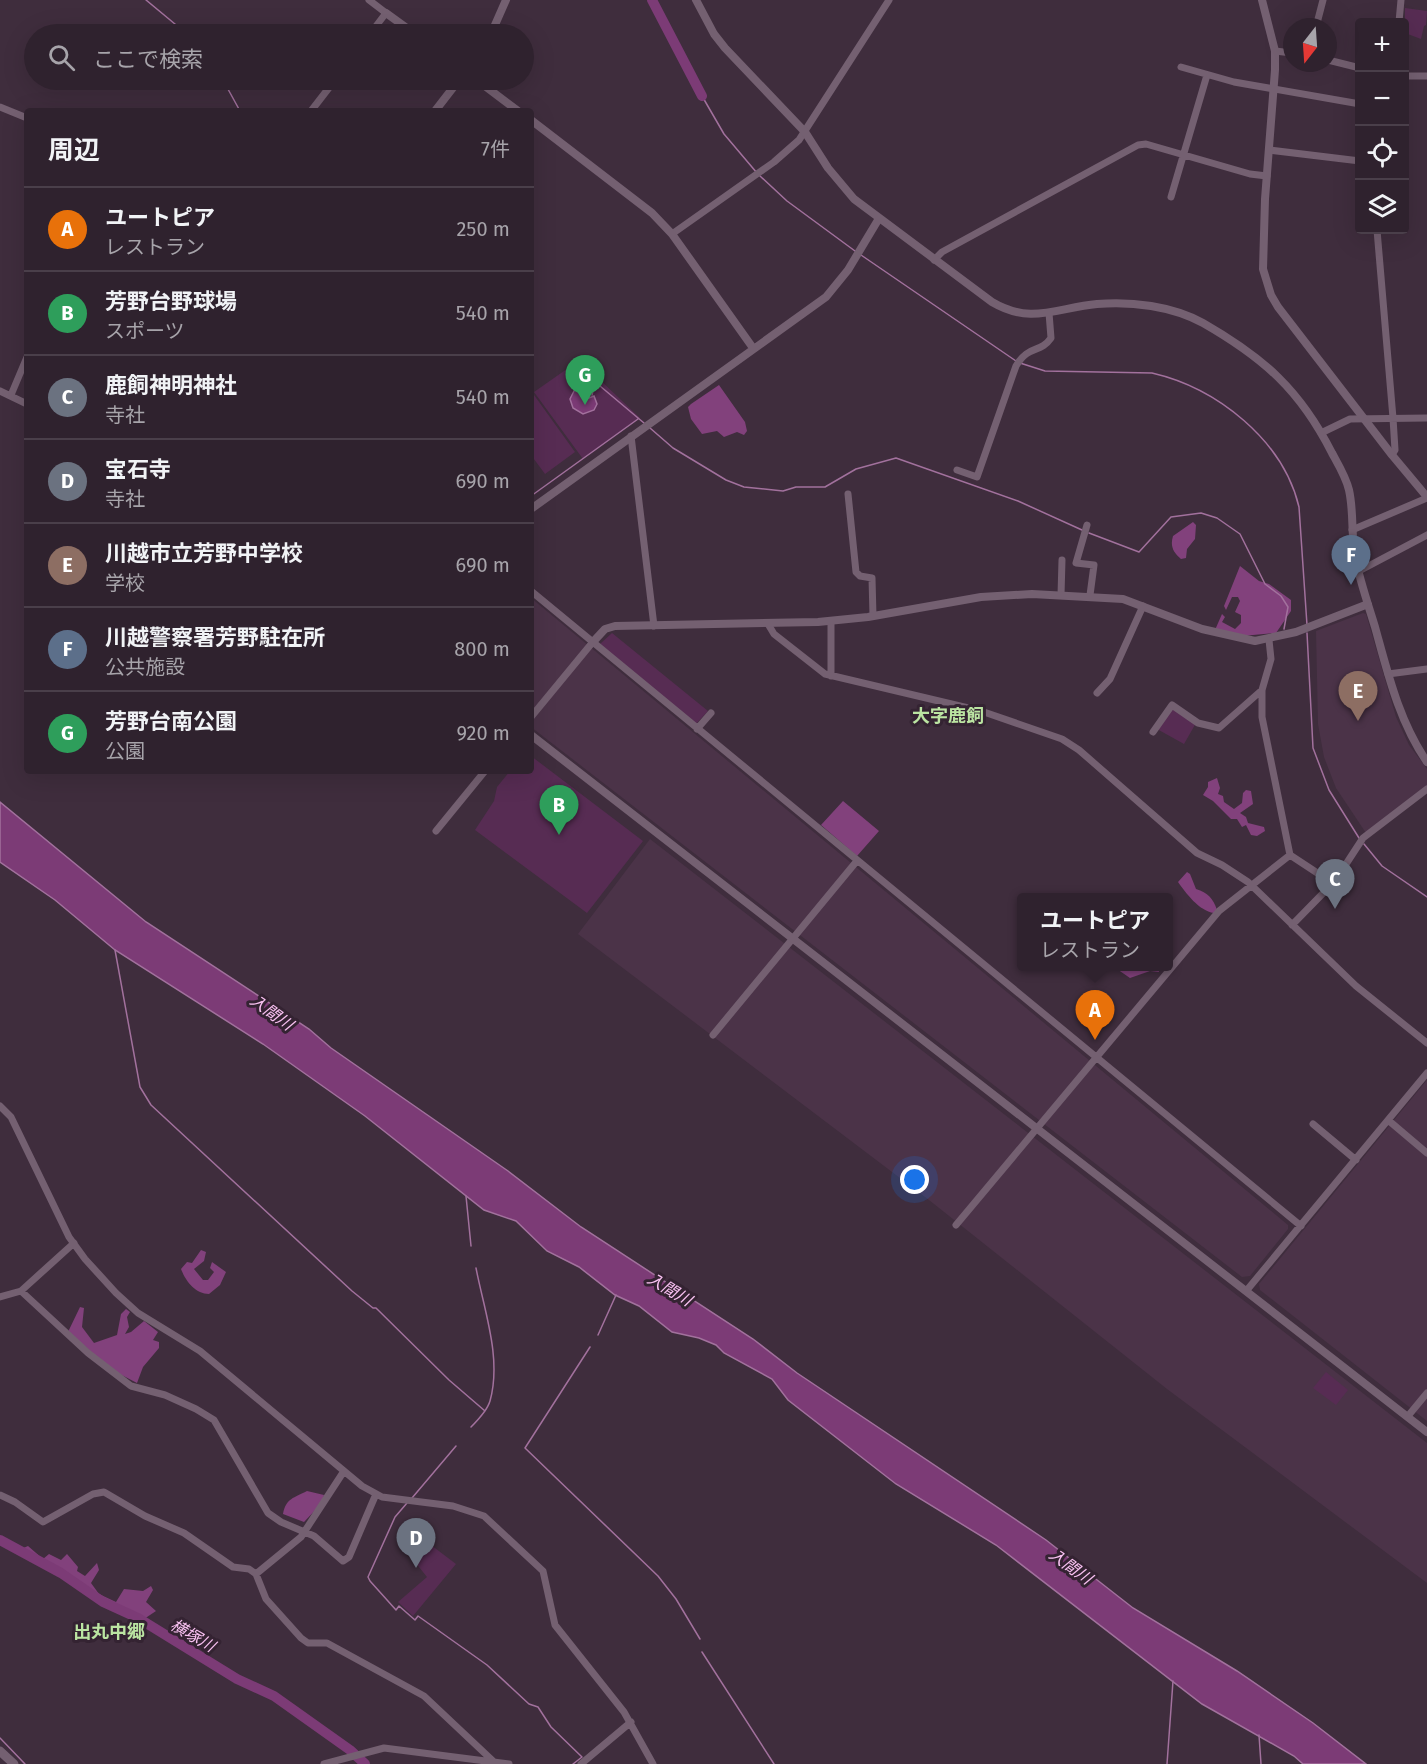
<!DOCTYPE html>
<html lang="ja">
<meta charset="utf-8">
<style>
:root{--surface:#2f222e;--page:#3b2f3a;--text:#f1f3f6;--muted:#a7a4aa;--line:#4a3f4a;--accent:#84cf4d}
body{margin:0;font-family:"Fira Sans","Noto Sans JP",sans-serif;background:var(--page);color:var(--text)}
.controls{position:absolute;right:18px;top:18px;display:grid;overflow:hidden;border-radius:6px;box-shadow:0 6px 24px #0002}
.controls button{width:54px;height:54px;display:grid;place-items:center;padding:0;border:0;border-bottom:2px solid var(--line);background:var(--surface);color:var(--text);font:30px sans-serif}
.compass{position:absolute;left:1283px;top:18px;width:54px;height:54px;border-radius:50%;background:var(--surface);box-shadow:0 6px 24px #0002;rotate:197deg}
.you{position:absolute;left:915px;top:1180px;width:21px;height:21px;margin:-15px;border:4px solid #fff;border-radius:50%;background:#1a73e8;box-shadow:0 0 0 9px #1a73e833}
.badge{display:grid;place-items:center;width:39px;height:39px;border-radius:50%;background:var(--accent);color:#fff;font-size:20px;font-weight:700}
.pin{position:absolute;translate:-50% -50px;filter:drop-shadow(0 2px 3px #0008)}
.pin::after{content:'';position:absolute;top:32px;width:21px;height:18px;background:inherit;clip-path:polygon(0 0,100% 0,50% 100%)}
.popup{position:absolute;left:1017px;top:893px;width:156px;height:78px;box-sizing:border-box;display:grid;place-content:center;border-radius:6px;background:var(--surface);filter:drop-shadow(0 2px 4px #0005);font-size:20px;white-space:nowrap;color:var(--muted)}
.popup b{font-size:22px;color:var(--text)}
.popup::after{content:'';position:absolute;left:50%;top:100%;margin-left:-12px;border:12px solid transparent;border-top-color:var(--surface)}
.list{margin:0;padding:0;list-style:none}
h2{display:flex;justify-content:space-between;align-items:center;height:78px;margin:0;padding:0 24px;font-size:26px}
h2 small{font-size:20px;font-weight:400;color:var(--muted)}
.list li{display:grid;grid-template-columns:39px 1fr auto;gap:18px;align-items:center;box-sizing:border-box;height:84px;padding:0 24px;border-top:2px solid var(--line)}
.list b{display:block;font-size:22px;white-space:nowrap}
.list p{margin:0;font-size:20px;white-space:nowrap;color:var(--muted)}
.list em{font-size:20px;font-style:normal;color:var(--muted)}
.icon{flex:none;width:33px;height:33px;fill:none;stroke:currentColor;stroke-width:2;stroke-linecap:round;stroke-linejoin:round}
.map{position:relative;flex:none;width:1427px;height:1764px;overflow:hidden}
.search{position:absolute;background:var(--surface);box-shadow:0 6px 24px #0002;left:24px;top:24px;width:510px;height:66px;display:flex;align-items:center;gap:15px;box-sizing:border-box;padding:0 21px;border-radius:33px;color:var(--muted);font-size:22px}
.panel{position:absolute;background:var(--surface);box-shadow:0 6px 24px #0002;left:24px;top:108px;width:510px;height:666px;border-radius:6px}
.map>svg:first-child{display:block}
.built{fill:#4b3348}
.green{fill:#572c53}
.forest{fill:#82417c}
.water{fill:#7c3b76;stroke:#a2719d;stroke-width:1.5}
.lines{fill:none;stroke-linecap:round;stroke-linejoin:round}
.stream{stroke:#a2719d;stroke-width:1.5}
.river{stroke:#7c3b76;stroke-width:10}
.minor{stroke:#746071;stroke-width:7}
.tertiary{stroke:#746071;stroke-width:8}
.secondary{stroke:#746071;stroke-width:9}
.labels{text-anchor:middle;stroke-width:6;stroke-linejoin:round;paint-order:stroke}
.water-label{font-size:16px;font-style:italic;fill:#fac2f3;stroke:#342332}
.quarter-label{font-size:18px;font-weight:bold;fill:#bbe5a2;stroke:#342332}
</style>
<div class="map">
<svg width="1427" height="1764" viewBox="0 0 1427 1764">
<rect width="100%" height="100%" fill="#3f2d3d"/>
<path class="built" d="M531,598L1288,1225V1229L1250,1276L1242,1277L531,727Z
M1363,613L1366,614L1396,717L1409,745L1427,769V786L1366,833L1336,788L1324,757L1318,724L1316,631Z
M650,839L1427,1443V1583L1167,1389L929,1200L578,934Z
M1427,1080V1421L1260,1290L1259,1284Z"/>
<path class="green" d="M1405,8L1427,11L1426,25L1424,26L1421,39L1405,33Z
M584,357L599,379L640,418L583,459L534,392Z
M534,395L575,452L545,474L531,455V397Z
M612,633L708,711L696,724L600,644Z
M1172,707L1196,723L1184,744L1157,729Z
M531,756L643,841L587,913L475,830L494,801L497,787L510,771H531Z
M1326,1372L1348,1390L1336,1405L1313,1388Z
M427,1542L456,1564L413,1616L398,1602L427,1577L411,1557Z"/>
<path class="forest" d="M719,385L745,422L747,431L744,435L737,432L724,437L717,431L702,434L691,419L688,407L691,404Z
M1193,522L1196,525L1195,539L1187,549L1186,558L1181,559C1173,552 1170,546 1173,536Z
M1240,566L1259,581L1269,584L1291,600V611L1276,633L1242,636L1215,630L1222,614L1225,617L1222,622L1235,629L1241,623V615L1235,612L1240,601L1238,597H1232L1226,610L1224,606Z
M1217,778L1220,788L1218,794L1223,796L1224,802L1234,809L1242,803L1243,793L1246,790L1251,791L1253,804L1240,813L1246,817L1248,823L1264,827L1265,831L1257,836L1251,835L1246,825L1242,827L1237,819H1231L1213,801L1203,795L1208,787V782Z
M843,801L879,831L857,856L821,825Z
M1187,872L1190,874L1196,889C1208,893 1213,898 1217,910L1214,913C1199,911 1186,893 1178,882Z
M1158,966L1159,972L1150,971L1130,978L1114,967Z
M201,1250L206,1252L204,1261L194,1269L203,1280H208L214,1272L210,1268L212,1262L226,1272L220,1285L209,1294C196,1294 186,1282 181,1269L187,1262L192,1263Z
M80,1307L84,1308L82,1327L94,1343L117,1335L121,1314L126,1309L130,1312L127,1317L129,1327L125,1334L131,1332L144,1321L158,1332L153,1340L159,1342V1348L143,1367L137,1383L112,1370L68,1332Z
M307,1491L324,1495L322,1503L304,1522L283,1514C286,1498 294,1498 307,1491Z
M28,1546L43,1559L49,1554L61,1560L67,1554L78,1567L77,1571L85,1576L97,1563L99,1570L91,1583L99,1594L116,1602L124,1589L143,1591L151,1586L153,1590L146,1602L156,1611L141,1621L134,1618L67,1574L45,1568L24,1556L21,1549Z"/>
<path class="water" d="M575,389L581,390L586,399L594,396L597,404L594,410L583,414L573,408L570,399Z
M0,802L146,922L309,1029L331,1048L508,1171L581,1227L753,1339L797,1373L1046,1540L1133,1608L1237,1671L1313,1723L1366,1764H1303L1294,1756L1202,1704L996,1545L896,1484L788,1400L772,1379L724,1353L716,1345L699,1338L672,1332L639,1306L615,1295L579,1267L547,1251L516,1221L484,1210L365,1116L263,1044L115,950L55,900L0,862Z"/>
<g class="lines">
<path class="stream" d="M146,0L187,34
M223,80L240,111
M702,96L724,134L757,173
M760,176L787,201L855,251
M861,255L1016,361
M1020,363L1045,371L1152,373C1217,388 1283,440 1299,507L1307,625
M592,395L593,391L600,386L644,423
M650,428L673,448L726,480L744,487L783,491L796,487H825L856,469L896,458L1018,501L1082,530
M531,496L638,419
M1089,533L1139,552L1171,517L1201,513L1217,518L1240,534L1265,584L1281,596L1288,607L1284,629
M1307,633L1313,748L1329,790L1359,838
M1364,844L1382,866L1427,897
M115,950L140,1087L151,1105L352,1291L373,1308H376L449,1380L485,1411
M466,1196L471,1246
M598,1335L616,1295
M590,1347L525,1448L658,1576L676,1599L700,1639
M471,1427C478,1420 487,1411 490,1401C502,1358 484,1310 476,1268
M412,1498L456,1446
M407,1503L395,1517L368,1577L370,1581L396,1610L399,1606L415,1620L418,1616L487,1665L529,1704L538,1707L551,1727L582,1757L573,1764
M702,1652L774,1764
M1259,1735L1261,1764
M0,1738L25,1764
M1167,1764L1173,1681"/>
<path class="river" d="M652,0L702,96
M0,1540L61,1573L103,1602L138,1618L237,1679L274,1696L350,1750L365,1764"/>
<path class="minor" d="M369,0L386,13L370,34
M1399,22L1401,0
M1316,27L1323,0
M1275,51L1292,53
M1328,60L1360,68
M1181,67L1234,82L1360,104
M1404,76H1427
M0,107L27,118
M311,111L335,80
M1269,150L1360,161
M1171,197L1207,75
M1377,230L1393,418L1395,450L1392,455
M672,234L774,162L799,140L889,0
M934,260L942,252L1138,145L1146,144L1250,174L1267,176
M0,391L27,404
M11,395L27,357
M1321,433L1350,419L1427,418
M631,436L654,626
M957,470L977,477L1016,366C1029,344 1040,354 1051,338L1049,313
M848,494L856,572L860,576L872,578L873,616
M1087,525L1076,563L1094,565L1090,595
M1352,530L1427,498
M1359,571L1427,535
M531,591L1301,1226
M1061,595L1062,560
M831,621V676
M768,624L774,634L825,674L981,711L1062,739L1079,750L1197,853L1222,865L1248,882L1356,986L1427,1043
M1269,640L1271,659L1262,690V717L1290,855L1331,882
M1388,674L1427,669
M1097,693L1110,679L1143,606
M531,717L592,643
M697,729L711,713
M1153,732L1172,705L1198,723L1219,728L1262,690
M436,831L485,771
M1292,925L1335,881L1363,838L1427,789
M713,1035L856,862
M0,1106L11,1117L69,1237L85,1259L116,1293L138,1313L200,1351L362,1486L382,1497L453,1506L484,1516L543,1571L555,1625L624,1712L653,1764
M1388,1120L1427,1153
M1313,1124L1356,1160
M956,1225L1219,911L1290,855
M1247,1290L1427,1073
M21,1291L74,1243
M0,1297L21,1291L88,1353L131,1386L165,1395L196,1409L214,1420L268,1513L281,1522L314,1536L343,1561L349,1557L376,1494
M1408,1416L1427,1393
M0,1495L15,1502L43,1522L93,1494L104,1492L145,1516L184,1533L233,1567L249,1569L256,1574L266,1599L301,1638L308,1643H327L424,1696L493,1761
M256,1574L301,1537L344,1471
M324,1764L384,1748L509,1764
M581,1764L631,1722"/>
<path class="tertiary" d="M696,0L714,34L725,48L805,132L828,168L854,199L992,302C1031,325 1056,308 1097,304C1131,301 1172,306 1203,323C1264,358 1300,390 1332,453C1338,464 1346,477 1349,490C1354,512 1351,535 1355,557C1360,581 1368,604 1375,627C1388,674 1399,721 1427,762
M1262,0L1275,51V70L1265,199L1263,269L1271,295L1278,307L1392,455L1427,497
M386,13L415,34
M491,34L506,0
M477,80L518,111
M435,111L459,80
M531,120L652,213L672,234L753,348
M531,509L826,297L848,270L878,220
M592,643L605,629L615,626L818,622L868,617L981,597L1032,594L1123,599L1202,629L1255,641L1296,632L1368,604
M531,735L1427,1432"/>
<path class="secondary" d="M0,1751L14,1764"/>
</g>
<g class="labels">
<g class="water-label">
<text transform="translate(272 1012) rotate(36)" y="6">入間川</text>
<text transform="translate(670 1289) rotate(31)" y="6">入間川</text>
<text transform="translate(1071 1566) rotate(36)" y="6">入間川</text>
<text transform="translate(193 1635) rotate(30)" y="6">横塚川</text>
</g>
<g class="quarter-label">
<text x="948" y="722">大字鹿飼</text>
<text x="109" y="1638">出丸中郷</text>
</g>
</g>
</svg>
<div class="controls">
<button>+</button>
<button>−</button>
<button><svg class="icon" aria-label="locate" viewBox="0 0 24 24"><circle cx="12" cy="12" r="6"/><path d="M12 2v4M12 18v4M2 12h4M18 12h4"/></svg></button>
<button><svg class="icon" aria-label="layers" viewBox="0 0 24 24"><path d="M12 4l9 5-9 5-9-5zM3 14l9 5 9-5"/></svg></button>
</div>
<svg class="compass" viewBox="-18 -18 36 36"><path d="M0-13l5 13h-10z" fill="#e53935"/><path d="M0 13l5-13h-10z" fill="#a7a4aa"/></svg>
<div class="you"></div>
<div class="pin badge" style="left:1095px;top:1040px;background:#e8710a">A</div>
<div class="popup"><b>ユートピア</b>レストラン</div>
<div class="pin badge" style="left:559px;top:835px;background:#2e9e5b">B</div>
<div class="pin badge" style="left:1335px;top:909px;background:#6b7280">C</div>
<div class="pin badge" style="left:416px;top:1568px;background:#6b7280">D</div>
<div class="pin badge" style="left:1358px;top:721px;background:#8d6e63">E</div>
<div class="pin badge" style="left:1351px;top:585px;background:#5c6f8a">F</div>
<div class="pin badge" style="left:585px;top:405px;background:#2e9e5b">G</div>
<div class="search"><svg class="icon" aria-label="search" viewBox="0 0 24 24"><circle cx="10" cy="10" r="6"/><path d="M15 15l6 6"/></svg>ここで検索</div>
<section class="panel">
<h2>周辺<small>7件</small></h2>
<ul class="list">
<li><span class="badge" style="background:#e8710a">A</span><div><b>ユートピア</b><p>レストラン</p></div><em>250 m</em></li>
<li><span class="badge" style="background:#2e9e5b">B</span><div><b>芳野台野球場</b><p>スポーツ</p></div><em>540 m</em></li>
<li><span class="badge" style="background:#6b7280">C</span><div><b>鹿飼神明神社</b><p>寺社</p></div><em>540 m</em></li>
<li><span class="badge" style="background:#6b7280">D</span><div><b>宝石寺</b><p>寺社</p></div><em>690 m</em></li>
<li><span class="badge" style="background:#8d6e63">E</span><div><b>川越市立芳野中学校</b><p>学校</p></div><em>690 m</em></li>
<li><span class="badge" style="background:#5c6f8a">F</span><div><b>川越警察署芳野駐在所</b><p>公共施設</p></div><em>800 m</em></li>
<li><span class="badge" style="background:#2e9e5b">G</span><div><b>芳野台南公園</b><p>公園</p></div><em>920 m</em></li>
</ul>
</section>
</div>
